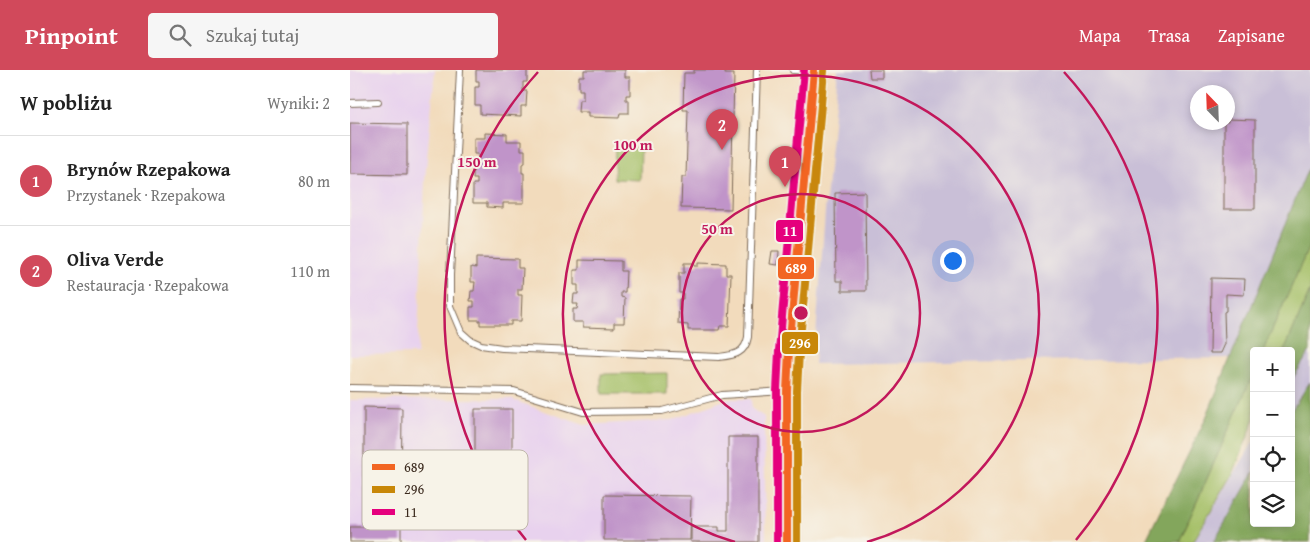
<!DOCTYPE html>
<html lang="pl">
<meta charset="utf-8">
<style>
:root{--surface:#fff;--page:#f6f6f6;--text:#222;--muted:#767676;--line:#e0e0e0;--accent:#d1495b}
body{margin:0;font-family:"Gentium Book Plus",serif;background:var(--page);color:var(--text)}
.controls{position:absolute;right:15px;bottom:15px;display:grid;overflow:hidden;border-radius:5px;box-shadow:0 2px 8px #0003}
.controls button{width:45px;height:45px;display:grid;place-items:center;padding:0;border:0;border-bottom:1px solid var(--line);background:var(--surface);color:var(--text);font:25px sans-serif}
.compass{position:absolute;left:840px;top:15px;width:45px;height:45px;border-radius:50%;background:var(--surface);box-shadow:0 2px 8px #0003;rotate:337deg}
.you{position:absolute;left:602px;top:190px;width:18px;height:18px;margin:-12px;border:4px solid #fff;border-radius:50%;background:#1a73e8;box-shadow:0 0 0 8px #1a73e833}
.badge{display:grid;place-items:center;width:32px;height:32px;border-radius:50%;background:var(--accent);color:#fff;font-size:16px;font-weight:700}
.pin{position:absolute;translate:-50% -41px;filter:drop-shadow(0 1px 2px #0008)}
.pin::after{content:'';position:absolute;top:26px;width:18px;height:15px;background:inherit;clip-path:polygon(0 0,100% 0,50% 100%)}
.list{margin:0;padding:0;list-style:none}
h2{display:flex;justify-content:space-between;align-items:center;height:65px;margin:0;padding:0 20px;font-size:21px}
h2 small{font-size:16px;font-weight:400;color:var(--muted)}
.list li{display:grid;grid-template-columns:32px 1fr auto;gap:15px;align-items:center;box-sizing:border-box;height:90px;padding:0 20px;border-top:1px solid var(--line)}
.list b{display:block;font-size:19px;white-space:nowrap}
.list p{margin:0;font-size:16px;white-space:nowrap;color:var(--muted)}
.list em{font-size:16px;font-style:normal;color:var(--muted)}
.icon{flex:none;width:28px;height:28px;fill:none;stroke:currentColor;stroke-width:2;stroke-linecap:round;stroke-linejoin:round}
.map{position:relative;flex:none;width:960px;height:472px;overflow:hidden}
header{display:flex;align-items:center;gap:30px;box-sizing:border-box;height:70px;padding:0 25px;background:var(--accent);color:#fff}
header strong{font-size:24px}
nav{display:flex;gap:28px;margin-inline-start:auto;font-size:18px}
.search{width:350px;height:45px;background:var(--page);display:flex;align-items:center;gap:12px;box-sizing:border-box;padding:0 18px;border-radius:5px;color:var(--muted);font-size:19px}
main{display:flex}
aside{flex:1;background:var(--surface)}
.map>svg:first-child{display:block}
.built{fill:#e8d2ee}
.industrial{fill:#c9bfd7;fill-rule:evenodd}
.green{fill:#a4bf66;stroke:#707442}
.forest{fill:#83a65b;stroke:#5f683c}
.building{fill:#c094c9}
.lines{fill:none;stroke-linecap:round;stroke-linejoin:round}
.service-casing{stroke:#7b6855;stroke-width:8}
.tertiary-casing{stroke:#7b6855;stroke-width:18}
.service{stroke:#fff;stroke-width:6}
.tertiary{stroke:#fff;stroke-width:16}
.bus-1-casing{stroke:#f7f3e8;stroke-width:11}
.bus-2-casing{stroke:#f7f3e8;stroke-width:11}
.bus-3-casing{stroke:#f7f3e8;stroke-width:11}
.bus-1{stroke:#f26522;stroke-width:8}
.bus-2{stroke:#c88708;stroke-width:8}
.bus-3{stroke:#e5007d;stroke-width:8}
.ring{fill:none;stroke:#c2185b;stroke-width:2.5}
.key{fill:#f7f3e8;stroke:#bfb7ab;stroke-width:1}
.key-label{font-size:14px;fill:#3b2a1e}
.centre{fill:#c2185b;stroke:#f7f3e8;stroke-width:2.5}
.ring-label{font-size:15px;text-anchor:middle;font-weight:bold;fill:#c2185b;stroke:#f7f3e8;stroke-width:4;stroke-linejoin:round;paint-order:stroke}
.line-badge{stroke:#f7f3e8;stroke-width:2}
.badge-label{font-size:14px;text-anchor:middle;font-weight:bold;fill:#fff}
</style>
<header>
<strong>Pinpoint</strong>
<div class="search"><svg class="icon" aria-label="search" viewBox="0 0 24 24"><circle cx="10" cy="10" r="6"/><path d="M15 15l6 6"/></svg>Szukaj tutaj</div>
<nav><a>Mapa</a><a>Trasa</a><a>Zapisane</a></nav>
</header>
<main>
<aside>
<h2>W pobliżu<small>Wyniki: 2</small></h2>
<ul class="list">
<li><span class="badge">1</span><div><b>Brynów Rzepakowa</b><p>Przystanek · Rzepakowa</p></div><em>80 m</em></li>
<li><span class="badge">2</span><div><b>Oliva Verde</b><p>Restauracja · Rzepakowa</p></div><em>110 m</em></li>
</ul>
</aside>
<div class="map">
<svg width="960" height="472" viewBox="0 0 960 472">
<rect width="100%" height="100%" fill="#f7f3e8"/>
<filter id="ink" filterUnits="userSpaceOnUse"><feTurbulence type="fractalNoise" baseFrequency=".02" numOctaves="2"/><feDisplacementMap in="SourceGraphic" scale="10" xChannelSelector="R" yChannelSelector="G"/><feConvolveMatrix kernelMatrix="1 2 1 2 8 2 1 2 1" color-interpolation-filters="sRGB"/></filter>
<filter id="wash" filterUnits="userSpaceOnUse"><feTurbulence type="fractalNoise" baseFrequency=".0096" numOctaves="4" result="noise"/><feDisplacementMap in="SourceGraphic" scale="20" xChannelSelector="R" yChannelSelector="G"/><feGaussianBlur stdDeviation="1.12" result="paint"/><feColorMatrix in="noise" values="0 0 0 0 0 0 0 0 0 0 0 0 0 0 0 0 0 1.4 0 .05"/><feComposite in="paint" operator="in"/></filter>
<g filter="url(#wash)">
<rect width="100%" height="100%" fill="#f2dbbc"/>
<path class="built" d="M0,0H85L75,110L67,284L0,285Z
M160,329L234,355L322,350L377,329H401L402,339L414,347L416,472H0V330Z"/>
<path class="industrial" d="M488,0H960V94L880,288L464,294L475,142ZM848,22H878V52H848Z
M960,281V312L941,341V311Z
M904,371V402L864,472H843Z"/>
<path class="green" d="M265,78L291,79L290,110L264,109Z
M960,174V221L934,281H913Z
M904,302V351L883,404L843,472H829Z
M317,303V324H251V304Z"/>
<path class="forest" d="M958,98L960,102V174L913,281H904V302L829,472H795L855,350Z
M960,221V281L941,311V281H934Z
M960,312V472H864L904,402V453H941V341Z"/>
<g id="blocks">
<path class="building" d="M126,0H177V12H173V21H177L176,36H171V46L130,44V35H125V17H129V11H126Z
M234,0H275V7H280V25H276V30H279V43H270L269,48L238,47V42H228L229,30H233V20H229V6H234Z
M344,0H375V4H384L381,139L331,138L332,107H336L338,40H333L334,3H344Z
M519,0H532V8H520Z
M878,49L905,50V139H874V52H878Z
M0,53L57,54V105L0,104Z
M135,63L157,64V71H171V80H175V93L172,94V103H174V133H153V138L137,137V133H123V114H127V109H123L124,89L128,90V84H124V68H135Z
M515,122L516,221H492V211H486L485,123Z
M422,181H429L428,195L420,194Z
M126,188L168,189V198H173L172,219H168V225H172L171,251H161V255H130V250H120V237H124V231H120L121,221H124L125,212H121V197L126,198Z
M229,190L271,191V201H276L275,222H271V227L275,228L274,253H264V258L233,257V252H223V239H227L228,234H223L224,224H228V215H224V200H229Z
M334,193H344V196H348V193L376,194V204H381L379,256H370L369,260H338V255L328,254L329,229H333V223H329V203H334Z
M861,208L895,209L894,225L876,224V241L874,242L875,274L871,283H860Z
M14,337L52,338L51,445H53V452H51V472H0V457H14Z
M125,339H162V383H125Z
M378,367H408V472H341V457H369V461H378Z
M254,425L341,426L340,470H254Z"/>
</g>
</g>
<g filter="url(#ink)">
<use href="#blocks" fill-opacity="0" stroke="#7b6855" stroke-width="1"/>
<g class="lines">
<g class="service-casing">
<path id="service" d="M110,0L100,205V236L111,262L120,270L131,275L152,278L369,287C384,285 395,284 398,267L407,0
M443,0L462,1
M0,33L28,32
M0,318L164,321L233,342L312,341L372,325L435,321"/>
</g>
<g class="tertiary-casing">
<path id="tertiary" d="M437,472V321L439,280L464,0"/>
</g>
<use href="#service" class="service"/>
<use href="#tertiary" class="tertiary"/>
<g class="bus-1-casing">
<path id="bus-1" d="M437,472V321L439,280L464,0"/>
</g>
<g class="bus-2-casing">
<path id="bus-2" d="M447,472V321L449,281L474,1"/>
</g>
<g class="bus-3-casing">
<path id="bus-3" d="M427,472V321L429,280L454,0"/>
</g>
<use href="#bus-1" class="bus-1"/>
<use href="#bus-2" class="bus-2"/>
<use href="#bus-3" class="bus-3"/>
</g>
</g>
<g class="ring">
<circle cx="451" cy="243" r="119"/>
<path d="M385 472A238 238 0 1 1 517 472"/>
<path d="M176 470A357 357 0 0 1 188 2M714 2A357 357 0 0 1 726 470"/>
</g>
<rect x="12" y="380" width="166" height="80" rx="8" class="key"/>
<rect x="22" y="394" width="23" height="6" fill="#f26522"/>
<rect x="22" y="416" width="23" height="7" fill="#c88708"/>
<rect x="22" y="439" width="23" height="6" fill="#e5007d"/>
<g class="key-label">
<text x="54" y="402">689</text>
<text x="54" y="424">296</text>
<text x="54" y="447">11</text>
</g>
<circle cx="451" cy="243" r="8" class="centre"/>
<g class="ring-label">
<text x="283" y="80">100 m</text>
<text x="127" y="97">150 m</text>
<text x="367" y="164">50 m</text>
</g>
<g class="line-badge">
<rect x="425" y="149" width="29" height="24" rx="5" fill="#e5007d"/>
<rect x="427" y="186" width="38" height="24" rx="5" fill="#f26522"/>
<rect x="431" y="261" width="38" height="24" rx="5" fill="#c88708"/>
</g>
<g class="badge-label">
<text x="440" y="166">11</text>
<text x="446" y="203">689</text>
<text x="450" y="278">296</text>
</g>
</svg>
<div class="controls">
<button>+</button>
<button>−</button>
<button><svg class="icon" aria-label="locate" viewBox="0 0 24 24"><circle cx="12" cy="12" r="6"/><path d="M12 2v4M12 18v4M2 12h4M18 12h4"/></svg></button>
<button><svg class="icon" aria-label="layers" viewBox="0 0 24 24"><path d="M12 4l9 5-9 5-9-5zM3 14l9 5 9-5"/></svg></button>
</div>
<svg class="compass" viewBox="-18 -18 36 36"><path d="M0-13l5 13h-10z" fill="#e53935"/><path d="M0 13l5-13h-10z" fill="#767676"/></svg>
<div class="you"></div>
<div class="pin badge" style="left:435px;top:117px">1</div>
<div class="pin badge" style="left:372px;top:80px">2</div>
</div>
</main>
